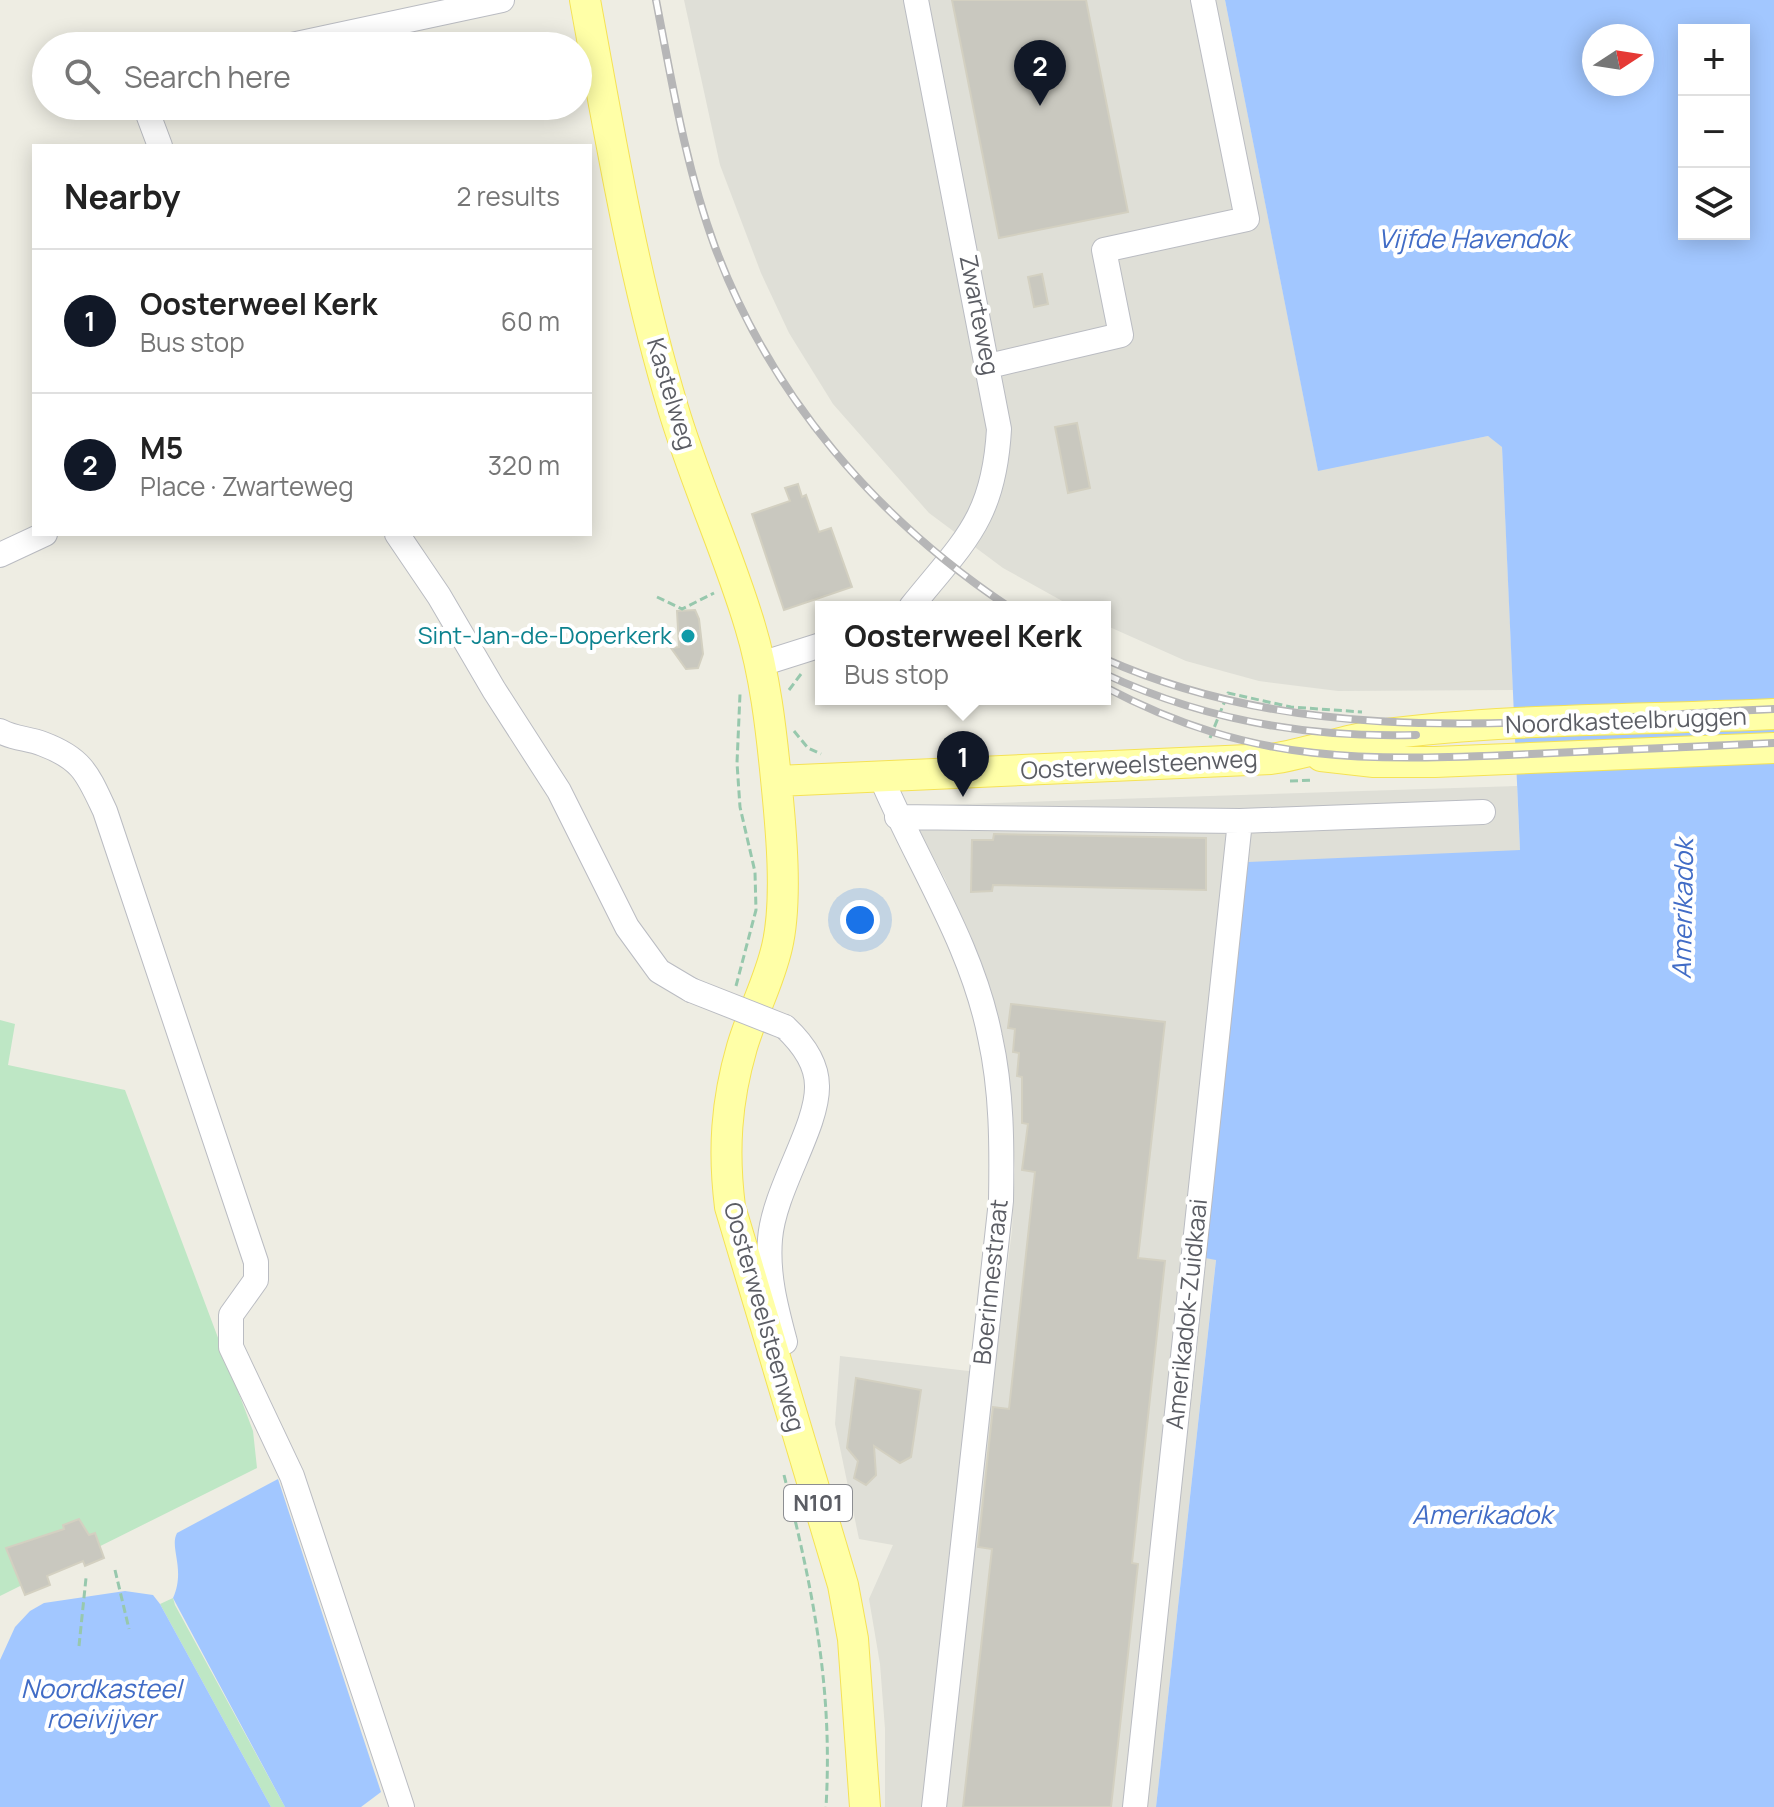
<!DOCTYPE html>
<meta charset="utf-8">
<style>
:root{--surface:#fff;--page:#f2f2f2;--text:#222;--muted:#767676;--line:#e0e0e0;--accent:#111827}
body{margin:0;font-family:Manrope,sans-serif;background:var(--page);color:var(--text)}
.controls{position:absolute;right:24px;top:24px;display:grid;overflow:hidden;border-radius:0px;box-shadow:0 4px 20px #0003}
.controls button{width:72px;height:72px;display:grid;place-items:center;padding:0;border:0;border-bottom:2px solid var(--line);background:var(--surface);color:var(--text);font:40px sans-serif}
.compass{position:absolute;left:1582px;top:24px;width:72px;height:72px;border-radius:50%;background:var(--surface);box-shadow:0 4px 20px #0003;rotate:78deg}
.you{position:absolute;left:860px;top:920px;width:28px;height:28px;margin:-20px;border:6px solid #fff;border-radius:50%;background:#1a73e8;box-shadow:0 0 0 12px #1a73e833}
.badge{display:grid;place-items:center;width:52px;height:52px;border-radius:50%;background:var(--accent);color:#fff;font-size:26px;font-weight:700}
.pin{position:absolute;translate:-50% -66px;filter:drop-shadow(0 2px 4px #0008)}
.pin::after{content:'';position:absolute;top:42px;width:28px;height:24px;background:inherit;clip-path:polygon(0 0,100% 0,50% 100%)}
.popup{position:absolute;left:815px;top:601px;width:296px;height:104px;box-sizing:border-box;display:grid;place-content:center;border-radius:0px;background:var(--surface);filter:drop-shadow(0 2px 6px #0005);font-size:26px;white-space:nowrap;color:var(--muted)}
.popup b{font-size:30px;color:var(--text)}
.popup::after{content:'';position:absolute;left:50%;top:100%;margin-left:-16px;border:16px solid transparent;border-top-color:var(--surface)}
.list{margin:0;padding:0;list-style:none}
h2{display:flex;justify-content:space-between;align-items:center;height:104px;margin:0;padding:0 32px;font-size:34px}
h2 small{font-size:26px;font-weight:400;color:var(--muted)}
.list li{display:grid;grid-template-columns:52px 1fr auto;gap:24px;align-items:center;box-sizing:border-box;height:144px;padding:0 32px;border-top:2px solid var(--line)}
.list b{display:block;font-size:30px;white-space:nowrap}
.list p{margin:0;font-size:26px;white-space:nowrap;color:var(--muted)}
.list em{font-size:26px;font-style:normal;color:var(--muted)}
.icon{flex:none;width:44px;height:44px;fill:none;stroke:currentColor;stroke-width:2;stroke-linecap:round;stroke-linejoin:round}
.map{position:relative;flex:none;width:1774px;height:1807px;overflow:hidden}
.search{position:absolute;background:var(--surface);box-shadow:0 4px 20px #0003;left:32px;top:32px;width:560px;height:88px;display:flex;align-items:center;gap:20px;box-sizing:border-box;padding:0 28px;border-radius:44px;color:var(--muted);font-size:30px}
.panel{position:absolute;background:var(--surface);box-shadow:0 4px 20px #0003;left:32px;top:144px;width:560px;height:392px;border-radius:0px}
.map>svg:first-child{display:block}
.industrial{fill:#dfdfd7}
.green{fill:#bee7c5}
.water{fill:#a2c7ff;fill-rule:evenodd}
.building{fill:#c9c8bf;stroke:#d3d0c1;stroke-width:2}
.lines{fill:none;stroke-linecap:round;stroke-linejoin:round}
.minor-casing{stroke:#babcc2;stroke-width:26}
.major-casing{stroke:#f5e255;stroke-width:32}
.path{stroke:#97c8ad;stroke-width:3;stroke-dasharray:8 4;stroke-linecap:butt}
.minor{stroke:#fff;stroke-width:24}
.major{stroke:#ffffa7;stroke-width:30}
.rail-casing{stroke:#b6b6b7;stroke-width:8}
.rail{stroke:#fff;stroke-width:5;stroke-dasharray:15;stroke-linecap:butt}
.minor-bridge-casing{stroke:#babcc2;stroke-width:26;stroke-linecap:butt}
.minor-bridge{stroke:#fff;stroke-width:24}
.culture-dot{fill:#0f9aa8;stroke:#fff;stroke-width:3}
.labels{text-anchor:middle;stroke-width:8;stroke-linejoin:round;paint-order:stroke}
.shield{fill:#fff;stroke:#8c8e92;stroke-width:2}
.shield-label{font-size:22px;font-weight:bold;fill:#5b5d64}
.street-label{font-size:24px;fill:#5b5d64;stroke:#fff}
.culture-label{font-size:24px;fill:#0d838f;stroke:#fff;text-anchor:end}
.water-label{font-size:26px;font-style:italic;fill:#416cc6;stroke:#fff}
</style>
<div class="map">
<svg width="1774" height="1807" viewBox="0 0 1774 1807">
<rect width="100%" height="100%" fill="#eeede3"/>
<path class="industrial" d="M684,0H1225L1318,470L1488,436L1499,441L1502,447L1513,690L1338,691L1259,681L1186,661L1105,625V607H1073L1003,568L929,513L833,404L789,333L761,273L720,165Z
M1517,786L1520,850L1205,1258L1216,1259L1156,1807H885V1729L880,1664L869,1599L893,1545L859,1539L835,1424L840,1356L994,1374L1012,1230L1015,1169L1007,1061L980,964L945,879L905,806Z"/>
<path class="green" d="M0,1020L15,1024L8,1065L125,1090L253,1431L257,1468L0,1596Z
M173,1598L175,1605L285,1807H271L160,1604Z"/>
<path class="water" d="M1225,0H1774V1807H1156L1216,1260L1205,1258L1248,862L1520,850L1502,447L1488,436L1318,471ZM1684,30H1744V234H1684ZM1594,36H1642V84H1594Z
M278,1479L381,1792L361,1807H285L173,1598C186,1569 169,1548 177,1533Z
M125,1591L153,1595L160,1604L271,1807H0V1660L15,1627L30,1611L44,1603Z"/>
<path class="building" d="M952,0H1086L1128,212L999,238Z
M1042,274L1048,304L1034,307L1028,277Z
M1077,423L1090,488L1068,493L1055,427Z
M798,484L802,497L806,495L819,532L831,528L852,587L784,610L752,514L790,501L785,488Z
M695,610L699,619L703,654L698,668L686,669L671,648L679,647L677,611Z
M994,834L1206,838V890L993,885L992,891L971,892L972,840H993Z
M1011,1004L1165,1022L1138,1258L1165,1261L1132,1563L1138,1564L1111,1807H963L992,1549L978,1547L993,1407L1009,1409L1035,1172L1022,1170L1028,1124L1022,1123V1077L1017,1076L1019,1053L1013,1052L1015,1029L1008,1028Z
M856,1378L921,1390L911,1457L900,1463L874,1446L876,1475L866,1485L854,1478L858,1461L847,1448Z
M79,1519L89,1535L95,1533L104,1558L85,1566L83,1561L47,1576L50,1585L25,1595L6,1548L64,1529L63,1525Z"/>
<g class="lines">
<g class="minor-casing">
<path id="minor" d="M287,46L502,0
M145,106L160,146
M989,366L1121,335L1104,250L1247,219L1203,0
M397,534L439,596L494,690L559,791L627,927L659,971L691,990
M0,555L45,534
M911,607C964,541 994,519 999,429L916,0
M761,664L821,645
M0,731C14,739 28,738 43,744C83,759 88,775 105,811L256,1262V1280L231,1315V1347L292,1476L402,1807
M881,777C917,863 972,944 990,1037C1002,1091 1002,1146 1001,1201L934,1807
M897,817L1240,821L1483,812
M785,1342C776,1308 767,1275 770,1239C774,1189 818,1127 817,1086C817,1063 801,1042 785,1027
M1135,1807L1240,821"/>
</g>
<g class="major-casing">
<path id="major" d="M585,0C610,137 633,275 673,408C695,482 728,552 750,626C765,675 771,728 776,779C781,828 788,900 777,947C769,982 752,1013 742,1047C726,1102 723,1151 730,1207L843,1585L853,1639L865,1807
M1321,756L1374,762H1435L1774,748
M777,781L1271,759C1307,754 1342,740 1378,735C1508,718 1643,720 1774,714"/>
</g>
<path class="path" d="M657,597L682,609L714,593
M789,690L801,674
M794,731L808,748L821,754
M1210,738L1228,693L1291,707L1362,712
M1290,781L1314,780
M736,986L756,910L755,872L740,807L737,763L740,694
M784,1475C813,1590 833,1688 826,1807
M115,1570L129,1629
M79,1646L86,1578"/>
<use href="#minor" class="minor"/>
<use href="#major" class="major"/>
<g class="rail-casing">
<path id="rail" d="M656,0C672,83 686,168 715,247C771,397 877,519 1009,607
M1105,659C1318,754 1548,719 1774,709
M1105,674C1203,720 1309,738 1416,735
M1105,687C1254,766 1369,761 1531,754C1612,750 1693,747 1774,743"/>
</g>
<use href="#rail" class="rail"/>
<g class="minor-bridge-casing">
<path id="minor-bridge" d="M691,990L785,1027"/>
</g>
<use href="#minor-bridge" class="minor-bridge"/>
</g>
<circle class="culture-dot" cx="688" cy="636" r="8"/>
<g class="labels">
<rect class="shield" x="784" y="1485" width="68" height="36" rx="6"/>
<g class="shield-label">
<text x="818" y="1511">N101</text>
</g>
<g class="street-label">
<text transform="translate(979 315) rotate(79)" y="8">Zwarteweg</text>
<text transform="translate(671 394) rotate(73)" y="8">Kastelweg</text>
<text transform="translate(1626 721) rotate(-2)" y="8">Noordkasteelbruggen</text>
<text transform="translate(1139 765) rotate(-3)" y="8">Oosterweelsteenweg</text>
<text transform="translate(991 1282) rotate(-84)" y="8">Boerinnestraat</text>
<text transform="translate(1187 1314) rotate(-84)" y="8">Amerikadok-Zuidkaai</text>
<text transform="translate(764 1317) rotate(74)" y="8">Oosterweelsteenweg</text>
</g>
<g class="culture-label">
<text x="672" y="644">Sint-Jan-de-Doperkerk</text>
</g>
<g class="water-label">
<text x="1473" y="248">Vijfde Havendok</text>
<text transform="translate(1683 909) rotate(-89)" y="9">Amerikadok</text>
<text x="1482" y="1524">Amerikadok</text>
<text x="101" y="1698">Noordkasteel<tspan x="101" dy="30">roeivijver</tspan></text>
</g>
</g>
</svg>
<div class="controls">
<button>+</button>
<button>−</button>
<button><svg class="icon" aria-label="layers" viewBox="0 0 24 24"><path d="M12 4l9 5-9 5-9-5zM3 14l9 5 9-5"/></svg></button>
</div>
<svg class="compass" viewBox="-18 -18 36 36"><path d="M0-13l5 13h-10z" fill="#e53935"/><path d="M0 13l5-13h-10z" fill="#767676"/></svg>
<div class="you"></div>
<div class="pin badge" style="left:963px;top:797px">1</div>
<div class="popup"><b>Oosterweel Kerk</b>Bus stop</div>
<div class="pin badge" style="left:1040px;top:106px">2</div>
<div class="search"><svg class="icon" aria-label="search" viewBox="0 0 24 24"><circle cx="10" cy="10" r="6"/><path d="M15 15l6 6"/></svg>Search here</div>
<section class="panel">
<h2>Nearby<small>2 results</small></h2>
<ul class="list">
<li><span class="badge">1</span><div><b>Oosterweel Kerk</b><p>Bus stop</p></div><em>60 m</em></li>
<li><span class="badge">2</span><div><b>M5</b><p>Place · Zwarteweg</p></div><em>320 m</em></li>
</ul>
</section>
</div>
